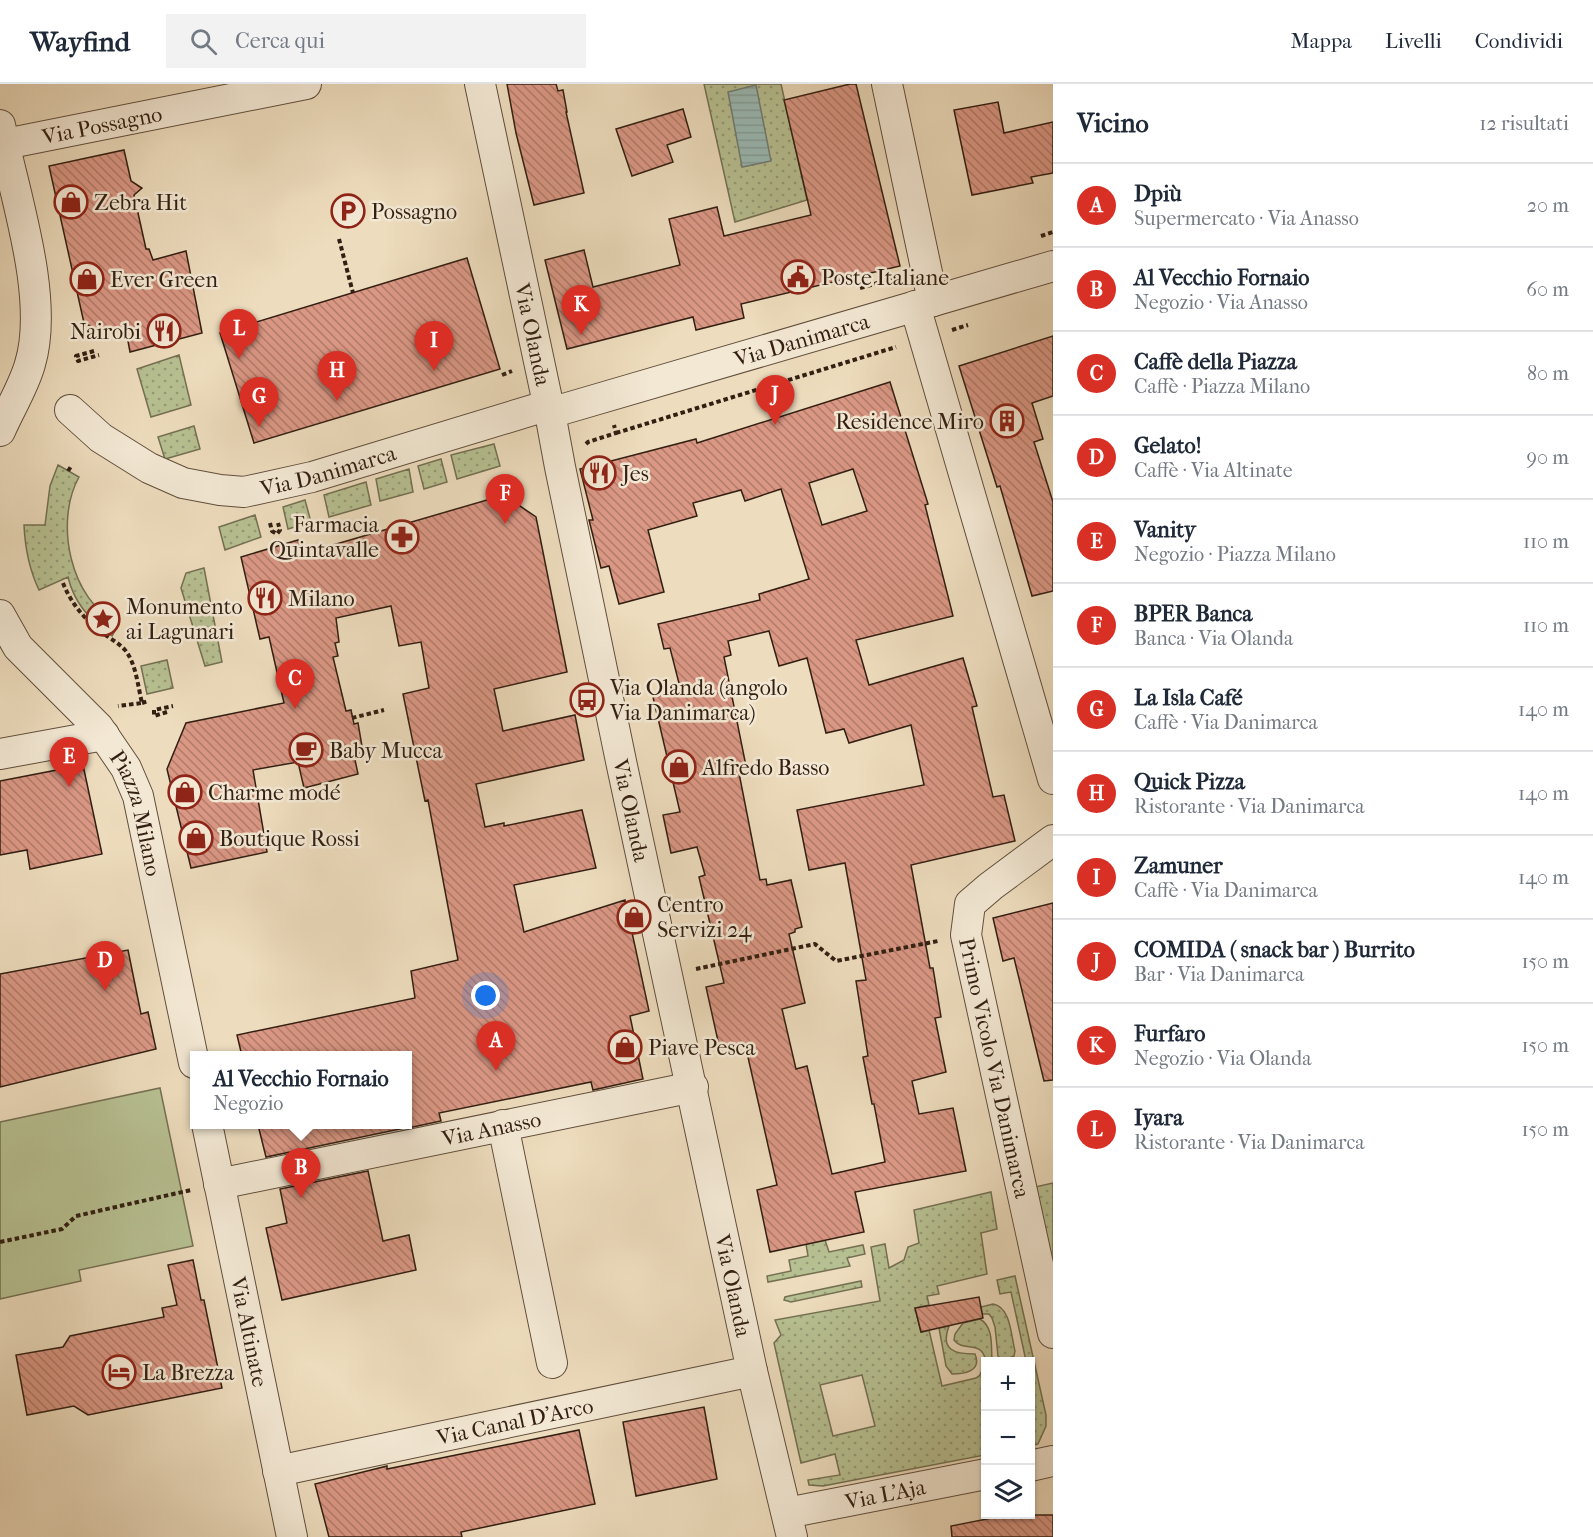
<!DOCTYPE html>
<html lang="it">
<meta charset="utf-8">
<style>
:root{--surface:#fff;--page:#f2f2f3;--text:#1f2937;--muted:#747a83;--line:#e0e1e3;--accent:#d93025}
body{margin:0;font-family:"IM FELL French Canon",serif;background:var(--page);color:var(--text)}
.controls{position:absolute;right:18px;bottom:18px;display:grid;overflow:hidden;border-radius:0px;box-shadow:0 2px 4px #0004}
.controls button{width:54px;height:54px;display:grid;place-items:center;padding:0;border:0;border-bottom:2px solid var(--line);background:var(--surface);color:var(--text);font:30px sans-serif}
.you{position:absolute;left:486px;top:912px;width:21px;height:21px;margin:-15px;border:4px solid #fff;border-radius:50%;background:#1a73e8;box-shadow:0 0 0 9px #1a73e833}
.badge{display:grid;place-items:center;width:39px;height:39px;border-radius:50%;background:var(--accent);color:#fff;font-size:20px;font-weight:700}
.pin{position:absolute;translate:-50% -50px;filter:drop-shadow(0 2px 3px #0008)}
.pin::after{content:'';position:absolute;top:32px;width:21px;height:18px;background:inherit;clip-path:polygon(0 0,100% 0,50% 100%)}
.popup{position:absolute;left:190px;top:967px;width:222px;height:78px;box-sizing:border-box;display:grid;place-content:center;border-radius:0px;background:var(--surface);filter:drop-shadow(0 2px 4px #0005);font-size:20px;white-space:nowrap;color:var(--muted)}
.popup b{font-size:22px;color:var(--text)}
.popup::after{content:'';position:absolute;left:50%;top:100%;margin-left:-12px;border:12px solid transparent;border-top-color:var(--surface)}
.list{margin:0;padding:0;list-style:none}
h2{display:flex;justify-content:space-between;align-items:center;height:78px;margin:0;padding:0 24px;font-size:26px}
h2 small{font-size:20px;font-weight:400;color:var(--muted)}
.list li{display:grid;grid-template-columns:39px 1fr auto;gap:18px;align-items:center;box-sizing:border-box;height:84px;padding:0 24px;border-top:2px solid var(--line)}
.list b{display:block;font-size:22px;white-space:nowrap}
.list p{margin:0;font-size:20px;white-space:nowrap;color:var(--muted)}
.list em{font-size:20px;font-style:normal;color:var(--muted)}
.icon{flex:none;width:33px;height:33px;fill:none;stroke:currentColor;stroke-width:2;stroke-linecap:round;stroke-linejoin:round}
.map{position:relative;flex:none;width:1053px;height:1453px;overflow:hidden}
header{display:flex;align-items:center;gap:36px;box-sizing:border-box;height:84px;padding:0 30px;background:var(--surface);border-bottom:2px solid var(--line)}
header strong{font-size:28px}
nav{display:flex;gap:33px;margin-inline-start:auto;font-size:21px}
.search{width:420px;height:54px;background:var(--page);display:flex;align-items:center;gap:15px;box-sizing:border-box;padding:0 21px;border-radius:0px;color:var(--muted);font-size:22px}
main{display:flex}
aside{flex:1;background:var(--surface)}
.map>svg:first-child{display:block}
.grass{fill:url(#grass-dots);stroke:#747052;stroke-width:1.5;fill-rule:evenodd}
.pitch{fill:#b7c092;stroke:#747052;stroke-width:1.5}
.water{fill:url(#water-rules);stroke:#707c74;stroke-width:1.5}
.building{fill:url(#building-back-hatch);stroke:#321f12;stroke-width:1.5;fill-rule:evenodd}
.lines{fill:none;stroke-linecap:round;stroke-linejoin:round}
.minor-casing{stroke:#614e3d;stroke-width:32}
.path{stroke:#321f12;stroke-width:4;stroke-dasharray:4.5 3;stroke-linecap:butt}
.minor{stroke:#f3e8d4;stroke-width:30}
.labels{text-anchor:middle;stroke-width:5;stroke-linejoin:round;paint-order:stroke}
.street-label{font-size:22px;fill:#321f12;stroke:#f3e8d4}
.poi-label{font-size:22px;fill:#321f12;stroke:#f3e8d4;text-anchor:start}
</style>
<header>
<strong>Wayfind</strong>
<div class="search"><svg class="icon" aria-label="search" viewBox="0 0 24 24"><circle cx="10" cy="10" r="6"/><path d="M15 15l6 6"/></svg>Cerca qui</div>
<nav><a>Mappa</a><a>Livelli</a><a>Condividi</a></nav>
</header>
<main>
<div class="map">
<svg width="1053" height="1453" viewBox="0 0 1053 1453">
<defs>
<pattern id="grass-dots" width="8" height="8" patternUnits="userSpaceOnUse" patternTransform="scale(1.5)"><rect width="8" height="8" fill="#b7c092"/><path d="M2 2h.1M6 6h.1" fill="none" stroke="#959b76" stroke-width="1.8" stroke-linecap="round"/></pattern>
<pattern id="water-rules" width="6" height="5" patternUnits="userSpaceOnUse" patternTransform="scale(1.5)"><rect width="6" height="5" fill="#9abab5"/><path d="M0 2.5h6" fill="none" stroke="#859f9b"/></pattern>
<pattern id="building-back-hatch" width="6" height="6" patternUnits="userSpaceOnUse" patternTransform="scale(1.5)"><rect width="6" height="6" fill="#da9784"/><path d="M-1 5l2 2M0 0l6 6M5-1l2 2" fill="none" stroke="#b17b6b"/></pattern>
</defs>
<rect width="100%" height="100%" fill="#eddcbd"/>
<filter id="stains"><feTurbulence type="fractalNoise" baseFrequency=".00333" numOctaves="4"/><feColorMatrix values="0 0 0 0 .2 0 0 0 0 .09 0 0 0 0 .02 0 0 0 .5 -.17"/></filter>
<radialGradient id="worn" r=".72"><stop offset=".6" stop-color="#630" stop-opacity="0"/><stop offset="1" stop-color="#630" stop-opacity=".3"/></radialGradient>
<path class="grass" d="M704,0H781L807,116L735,138Z
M179,271L191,321L151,333L137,285Z
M194,342L200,365L165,375L158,353Z
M494,360L500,382L457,395L451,371Z
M441,375L447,398L424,405L418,382Z
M58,381L79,393C54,438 70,517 119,540L112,552C90,537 74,519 68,493L39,506C29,485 25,464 24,441H45L50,402Z
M409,385L413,408L380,417L376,395Z
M366,398L371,421L329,433L324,411Z
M305,416L311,438L288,445L283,423Z
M255,431L261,453L225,466L219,443Z
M204,484L222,578L205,582L181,504L186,489Z
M167,576L173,604L147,610L141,582Z
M1053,1099V1180L1035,1103Z
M991,1108L997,1145L981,1149L987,1190L937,1202L939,1210L927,1212L929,1221L915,1224L921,1248L929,1246L942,1302L976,1294L980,1291L985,1279V1371L823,1402L809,1401L808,1396L840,1391L835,1370L801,1379L774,1259L781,1251L775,1236L880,1217L871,1163L885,1160L889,1184L904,1176L908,1163L919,1159L914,1126ZM862,1291L875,1342L833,1352L820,1301Z
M825,1156L829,1168L863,1161L865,1170L847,1174L850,1182L768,1198L767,1192L791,1187L789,1176L808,1172L806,1160Z
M1015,1192L1046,1331V1342L1038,1360L1031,1362L1030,1278L1026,1277L1011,1208L1000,1210L997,1196Z
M861,1197L862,1203L791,1218L784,1216L785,1213L789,1212Z
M993,1220C1011,1223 1011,1252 1015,1267L1014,1272L1003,1277L998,1272L995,1243L992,1234L989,1230H982L981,1223Z
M980,1235C994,1243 991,1263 992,1277H986C981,1255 964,1269 954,1256L955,1250L963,1239Z
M949,1242C940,1266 954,1270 975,1270C982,1287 965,1290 952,1290L946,1282L939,1244Z"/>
<path class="pitch" d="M160,1004L193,1162L79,1186L81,1197L0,1215V1038Z"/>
<path class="water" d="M756,1L771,77L742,83L728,8Z"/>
<path class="building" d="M507,0H556L558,7L563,6L567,28H566L584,109L534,121L516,49Z
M850,0H856L900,182L741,220L744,234L696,246L693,233L567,265L545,176L584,166L593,203L680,181L669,135L717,123L724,152L811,131L784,16Z
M998,18L1004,49L1053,38V89L1031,93L1033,99L972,111L954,26Z
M683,25L691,53L667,61L673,78L632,92L616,45Z
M124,66L131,97L142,104L134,111L146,165H149L153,176L186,167L202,249L130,268L126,246L105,249L84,239L49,82Z
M467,174L500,285L254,359L220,249Z
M1053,252V312L1032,319L1043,355L1034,358L1053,418V507L1032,512L1000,402L997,403L959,282Z
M890,298L928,420L925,421L953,532L856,556L869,601L963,574L977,622L972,623L993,713L1004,711L1015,757L911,781L930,884H933L941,933L935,934L946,988L912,997L919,1030L953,1024L966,1087L855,1108L864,1148L770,1168L757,1106L777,1101L745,960L720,966L706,903L724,899L699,793L705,791L697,763L671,769L663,731L680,728L653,613L681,607L670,564L664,565L658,540L760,516L759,510L809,495L781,405L745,417L741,406L693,419L697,432L648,446L664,508L619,520L609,482L601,484L589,436H593L580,385L696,355L697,359ZM853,385L867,427L822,441L809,399ZM769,547L779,582L807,574L826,649L844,645L849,659L911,641L924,701L797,726L809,786L845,779L866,896L856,897L868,972L863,973L872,1020H874L885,1078L832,1090L807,982L796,985L782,925L805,919L789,850L795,848V845L802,843L791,796L767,801L766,795L760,796L738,684L746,682L724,573L731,571L728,557Z
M504,411L536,433L567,588L494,605L503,647L575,631L584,676L476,700L485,743L504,739V742L582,726L596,784L514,801L524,848L625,816L649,927L630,932L643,995L593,1006L591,998L439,1029L441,1037L408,1044V972H242L237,951L415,914L411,887L458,876L428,716L425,717L403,610L429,604L421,558L399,562L391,522L336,534L339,558L335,559L338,572L333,573L346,627L351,626L354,640L358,639L363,668L354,671L358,690L304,704L298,678L253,686L267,768L191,784L167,685L186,639L284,619L269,553L260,555L241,473L298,456L302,470Z
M83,681L102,770L30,785L27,766L0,771V697Z
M1053,819V996L1044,997L1014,874L1003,877L993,834Z
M128,866L141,930L148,928L156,965L0,1003V890Z
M258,1041H405V1044L266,1073Z
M368,1087L383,1157L409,1151L416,1186L282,1216L266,1144L287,1139L280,1105Z
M193,1176L201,1216H204L222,1304L88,1331L74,1322L27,1331L16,1271L63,1263L70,1252L164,1233L162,1224L177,1221L168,1181Z
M979,1213L983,1234L921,1248L915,1224Z
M704,1323L717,1395L636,1412L623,1338Z
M579,1346L595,1420L461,1448L462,1453H329L315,1400L387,1382V1385Z
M1007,1431H1053V1453H952L951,1442Z"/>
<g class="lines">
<g class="minor-casing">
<g id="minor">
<path id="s1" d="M480,0L550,329L560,383L622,682L752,1287L792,1453"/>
<path d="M887,0L933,217"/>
<path d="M0,41C14,109 50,214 30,280C24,302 9,326 0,347"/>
<path id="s2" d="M0,61L306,0"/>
<path d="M915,222L1053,695"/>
<path id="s3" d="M70,326L101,354L149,384L183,399L220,406L244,408L312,393L549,321"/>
<path id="s4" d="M550,329L1053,182"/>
<path id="s5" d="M0,531L18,563L98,643L126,684L138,712L194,979"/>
<path d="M0,670L104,651"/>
<path id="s6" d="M1053,756L991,802L970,820L966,851L1053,1249"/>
<path id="s7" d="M207,1040L292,1453"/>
<path d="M503,1041L552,1279"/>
<path id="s8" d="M219,1100L693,1003"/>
<path d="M1030,1382L1053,1377"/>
<path id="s9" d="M278,1387L752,1287"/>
<path id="s10" d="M787,1429L986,1390"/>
</g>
</g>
<path class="path" d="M1041,152L1053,148
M339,155L353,209
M860,204L899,193
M952,246L968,241
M94,267L76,272L78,277L99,271
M502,291L512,287
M616,349L896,263
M586,360L588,358L616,349L614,341
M68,387L72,381
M270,439L272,447L277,450L280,446L278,439
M63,499C70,517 83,534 99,546C107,553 118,558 125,566C136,579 138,603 142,619L118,622
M142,619L148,617
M167,628L154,632V626L173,622
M352,634L384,626
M696,885L815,860L836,877L938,857
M0,1158L62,1145L76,1132L191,1106"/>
<use href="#minor" class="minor"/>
</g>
<defs>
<g id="shop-ring" transform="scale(1.725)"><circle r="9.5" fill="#f3e8d4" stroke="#8f2418" stroke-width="1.5"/><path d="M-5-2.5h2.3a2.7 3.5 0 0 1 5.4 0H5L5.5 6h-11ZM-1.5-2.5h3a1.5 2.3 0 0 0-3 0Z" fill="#8f2418"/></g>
<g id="parking-ring" transform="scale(1.725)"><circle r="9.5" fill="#f3e8d4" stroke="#8f2418" stroke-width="1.5"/><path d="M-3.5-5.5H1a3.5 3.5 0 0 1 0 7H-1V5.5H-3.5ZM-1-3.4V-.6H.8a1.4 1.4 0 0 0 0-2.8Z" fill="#8f2418"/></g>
<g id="civic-ring" transform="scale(1.725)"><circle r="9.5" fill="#f3e8d4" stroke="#8f2418" stroke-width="1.5"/><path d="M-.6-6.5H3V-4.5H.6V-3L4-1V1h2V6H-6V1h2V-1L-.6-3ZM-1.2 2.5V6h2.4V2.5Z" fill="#8f2418"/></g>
<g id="restaurant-ring" transform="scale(1.725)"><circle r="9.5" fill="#f3e8d4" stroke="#8f2418" stroke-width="1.5"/><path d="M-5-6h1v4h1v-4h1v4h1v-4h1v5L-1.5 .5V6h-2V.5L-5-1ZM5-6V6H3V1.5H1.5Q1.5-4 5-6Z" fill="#8f2418"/></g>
<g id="building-ring" transform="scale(1.725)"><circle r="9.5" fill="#f3e8d4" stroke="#8f2418" stroke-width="1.5"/><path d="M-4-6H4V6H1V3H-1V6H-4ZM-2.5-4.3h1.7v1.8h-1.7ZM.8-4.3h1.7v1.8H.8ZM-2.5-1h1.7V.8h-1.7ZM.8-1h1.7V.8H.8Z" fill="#8f2418"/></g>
<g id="pharmacy-ring" transform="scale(1.725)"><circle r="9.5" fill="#f3e8d4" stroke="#8f2418" stroke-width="1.5"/><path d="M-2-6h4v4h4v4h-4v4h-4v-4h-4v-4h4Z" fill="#8f2418"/></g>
<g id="sight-ring" transform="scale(1.725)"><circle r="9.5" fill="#f3e8d4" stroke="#8f2418" stroke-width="1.5"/><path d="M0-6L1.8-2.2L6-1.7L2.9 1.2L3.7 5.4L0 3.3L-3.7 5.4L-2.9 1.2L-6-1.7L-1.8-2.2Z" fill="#8f2418"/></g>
<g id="bus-ring" transform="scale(1.725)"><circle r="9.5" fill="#f3e8d4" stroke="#8f2418" stroke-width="1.5"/><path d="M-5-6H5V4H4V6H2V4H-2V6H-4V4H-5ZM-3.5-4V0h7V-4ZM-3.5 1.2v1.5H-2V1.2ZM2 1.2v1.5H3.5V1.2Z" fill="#8f2418"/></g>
<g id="cafe-ring" transform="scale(1.725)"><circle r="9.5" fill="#f3e8d4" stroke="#8f2418" stroke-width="1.5"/><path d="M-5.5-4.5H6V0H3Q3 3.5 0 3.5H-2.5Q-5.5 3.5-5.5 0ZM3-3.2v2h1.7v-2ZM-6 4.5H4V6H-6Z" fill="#8f2418"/></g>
<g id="hotel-ring" transform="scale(1.725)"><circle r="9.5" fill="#f3e8d4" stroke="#8f2418" stroke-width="1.5"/><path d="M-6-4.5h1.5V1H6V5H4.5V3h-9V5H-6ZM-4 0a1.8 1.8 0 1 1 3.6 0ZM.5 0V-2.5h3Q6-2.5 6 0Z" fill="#8f2418"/></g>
</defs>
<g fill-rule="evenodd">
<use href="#shop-ring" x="71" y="118"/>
<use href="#parking-ring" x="348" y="127"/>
<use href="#civic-ring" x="798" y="193"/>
<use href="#shop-ring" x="87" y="195"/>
<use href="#restaurant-ring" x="164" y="247"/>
<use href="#building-ring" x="1007" y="337"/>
<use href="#restaurant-ring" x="599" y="389"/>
<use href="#pharmacy-ring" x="402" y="453"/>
<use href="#restaurant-ring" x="265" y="514"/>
<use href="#sight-ring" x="103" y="535"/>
<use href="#bus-ring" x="587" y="616"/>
<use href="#cafe-ring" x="306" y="666"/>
<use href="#shop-ring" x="679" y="683"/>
<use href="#shop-ring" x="185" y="708"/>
<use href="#shop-ring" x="196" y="754"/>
<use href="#shop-ring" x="634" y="833"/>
<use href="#shop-ring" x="625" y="963"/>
<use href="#hotel-ring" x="119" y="1288"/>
</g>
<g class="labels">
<g class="street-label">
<text dy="8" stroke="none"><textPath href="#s2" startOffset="104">Via Possagno</textPath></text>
<text dy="8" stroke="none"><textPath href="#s1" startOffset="256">Via Olanda</textPath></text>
<text dy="8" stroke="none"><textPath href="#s4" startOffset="262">Via Danimarca</textPath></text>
<text dy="8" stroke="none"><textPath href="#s3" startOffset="284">Via Danimarca</textPath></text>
<text dy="8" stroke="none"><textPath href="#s1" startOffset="742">Via Olanda</textPath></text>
<text dy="8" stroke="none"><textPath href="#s5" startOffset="246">Piazza Milano</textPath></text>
<text dy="8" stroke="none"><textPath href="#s6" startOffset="272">Primo Vicolo Via Danimarca</textPath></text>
<text dy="8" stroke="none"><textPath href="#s8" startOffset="278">Via Anasso</textPath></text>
<text dy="8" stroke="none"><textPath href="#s1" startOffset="1228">Via Olanda</textPath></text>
<text dy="8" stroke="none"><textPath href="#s7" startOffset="212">Via Altinate</textPath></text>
<text dy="8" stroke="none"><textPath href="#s9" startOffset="242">Via Canal D'Arco</textPath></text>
<text dy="8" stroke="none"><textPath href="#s10" startOffset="100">Via L'Aja</textPath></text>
</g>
<g class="poi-label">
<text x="94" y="126">Zebra Hit</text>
<text x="371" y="135">Possagno</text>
<text x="821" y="201">Poste Italiane</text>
<text x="110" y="203">Ever Green</text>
<text x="141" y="255" text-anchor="end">Nairobi</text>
<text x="984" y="345" text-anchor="end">Residence Miro</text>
<text x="622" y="397">Jes</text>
<text x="379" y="448" text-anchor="end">Farmacia<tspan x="379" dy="25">Quintavalle</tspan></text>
<text x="288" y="522">Milano</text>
<text x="126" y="530">Monumento<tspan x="126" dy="25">ai Lagunari</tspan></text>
<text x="610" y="611">Via Olanda (angolo<tspan x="610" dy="25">Via Danimarca)</tspan></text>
<text x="329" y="674">Baby Mucca</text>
<text x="702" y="691">Alfredo Basso</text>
<text x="208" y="716">Charme modé</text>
<text x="219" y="762">Boutique Rossi</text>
<text x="657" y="828">Centro<tspan x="657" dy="25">Servizi 24</tspan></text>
<text x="648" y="971">Piave Pesca</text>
<text x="142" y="1296">La Brezza</text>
</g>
</g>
<rect width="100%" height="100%" filter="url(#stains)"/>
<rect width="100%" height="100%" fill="url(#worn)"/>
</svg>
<div class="controls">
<button>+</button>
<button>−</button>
<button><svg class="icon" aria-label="layers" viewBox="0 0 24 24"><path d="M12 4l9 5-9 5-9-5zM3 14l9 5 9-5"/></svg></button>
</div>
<div class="you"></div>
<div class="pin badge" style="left:496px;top:987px">A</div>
<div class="pin badge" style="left:301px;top:1114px">B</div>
<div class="popup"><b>Al Vecchio Fornaio</b>Negozio</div>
<div class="pin badge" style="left:295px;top:625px">C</div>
<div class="pin badge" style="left:105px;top:907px">D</div>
<div class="pin badge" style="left:69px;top:703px">E</div>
<div class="pin badge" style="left:505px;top:440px">F</div>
<div class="pin badge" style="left:259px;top:343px">G</div>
<div class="pin badge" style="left:337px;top:317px">H</div>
<div class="pin badge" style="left:434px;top:287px">I</div>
<div class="pin badge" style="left:775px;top:341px">J</div>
<div class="pin badge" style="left:581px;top:251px">K</div>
<div class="pin badge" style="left:239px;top:275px">L</div>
</div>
<aside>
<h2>Vicino<small>12 risultati</small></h2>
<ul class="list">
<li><span class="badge">A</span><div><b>Dpiù</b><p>Supermercato · Via Anasso</p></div><em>20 m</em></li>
<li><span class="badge">B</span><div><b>Al Vecchio Fornaio</b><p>Negozio · Via Anasso</p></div><em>60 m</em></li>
<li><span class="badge">C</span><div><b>Caffè della Piazza</b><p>Caffè · Piazza Milano</p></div><em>80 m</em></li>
<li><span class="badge">D</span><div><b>Gelato!</b><p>Caffè · Via Altinate</p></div><em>90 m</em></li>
<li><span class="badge">E</span><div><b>Vanity</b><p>Negozio · Piazza Milano</p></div><em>110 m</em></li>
<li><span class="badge">F</span><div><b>BPER Banca</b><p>Banca · Via Olanda</p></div><em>110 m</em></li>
<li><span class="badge">G</span><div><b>La Isla Café</b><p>Caffè · Via Danimarca</p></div><em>140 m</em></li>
<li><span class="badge">H</span><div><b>Quick Pizza</b><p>Ristorante · Via Danimarca</p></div><em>140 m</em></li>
<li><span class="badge">I</span><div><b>Zamuner</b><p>Caffè · Via Danimarca</p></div><em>140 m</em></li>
<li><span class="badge">J</span><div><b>COMIDA ( snack bar ) Burrito</b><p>Bar · Via Danimarca</p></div><em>150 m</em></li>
<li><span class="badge">K</span><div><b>Furfaro</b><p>Negozio · Via Olanda</p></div><em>150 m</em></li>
<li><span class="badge">L</span><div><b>Iyara</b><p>Ristorante · Via Danimarca</p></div><em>150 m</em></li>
</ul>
</aside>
</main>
